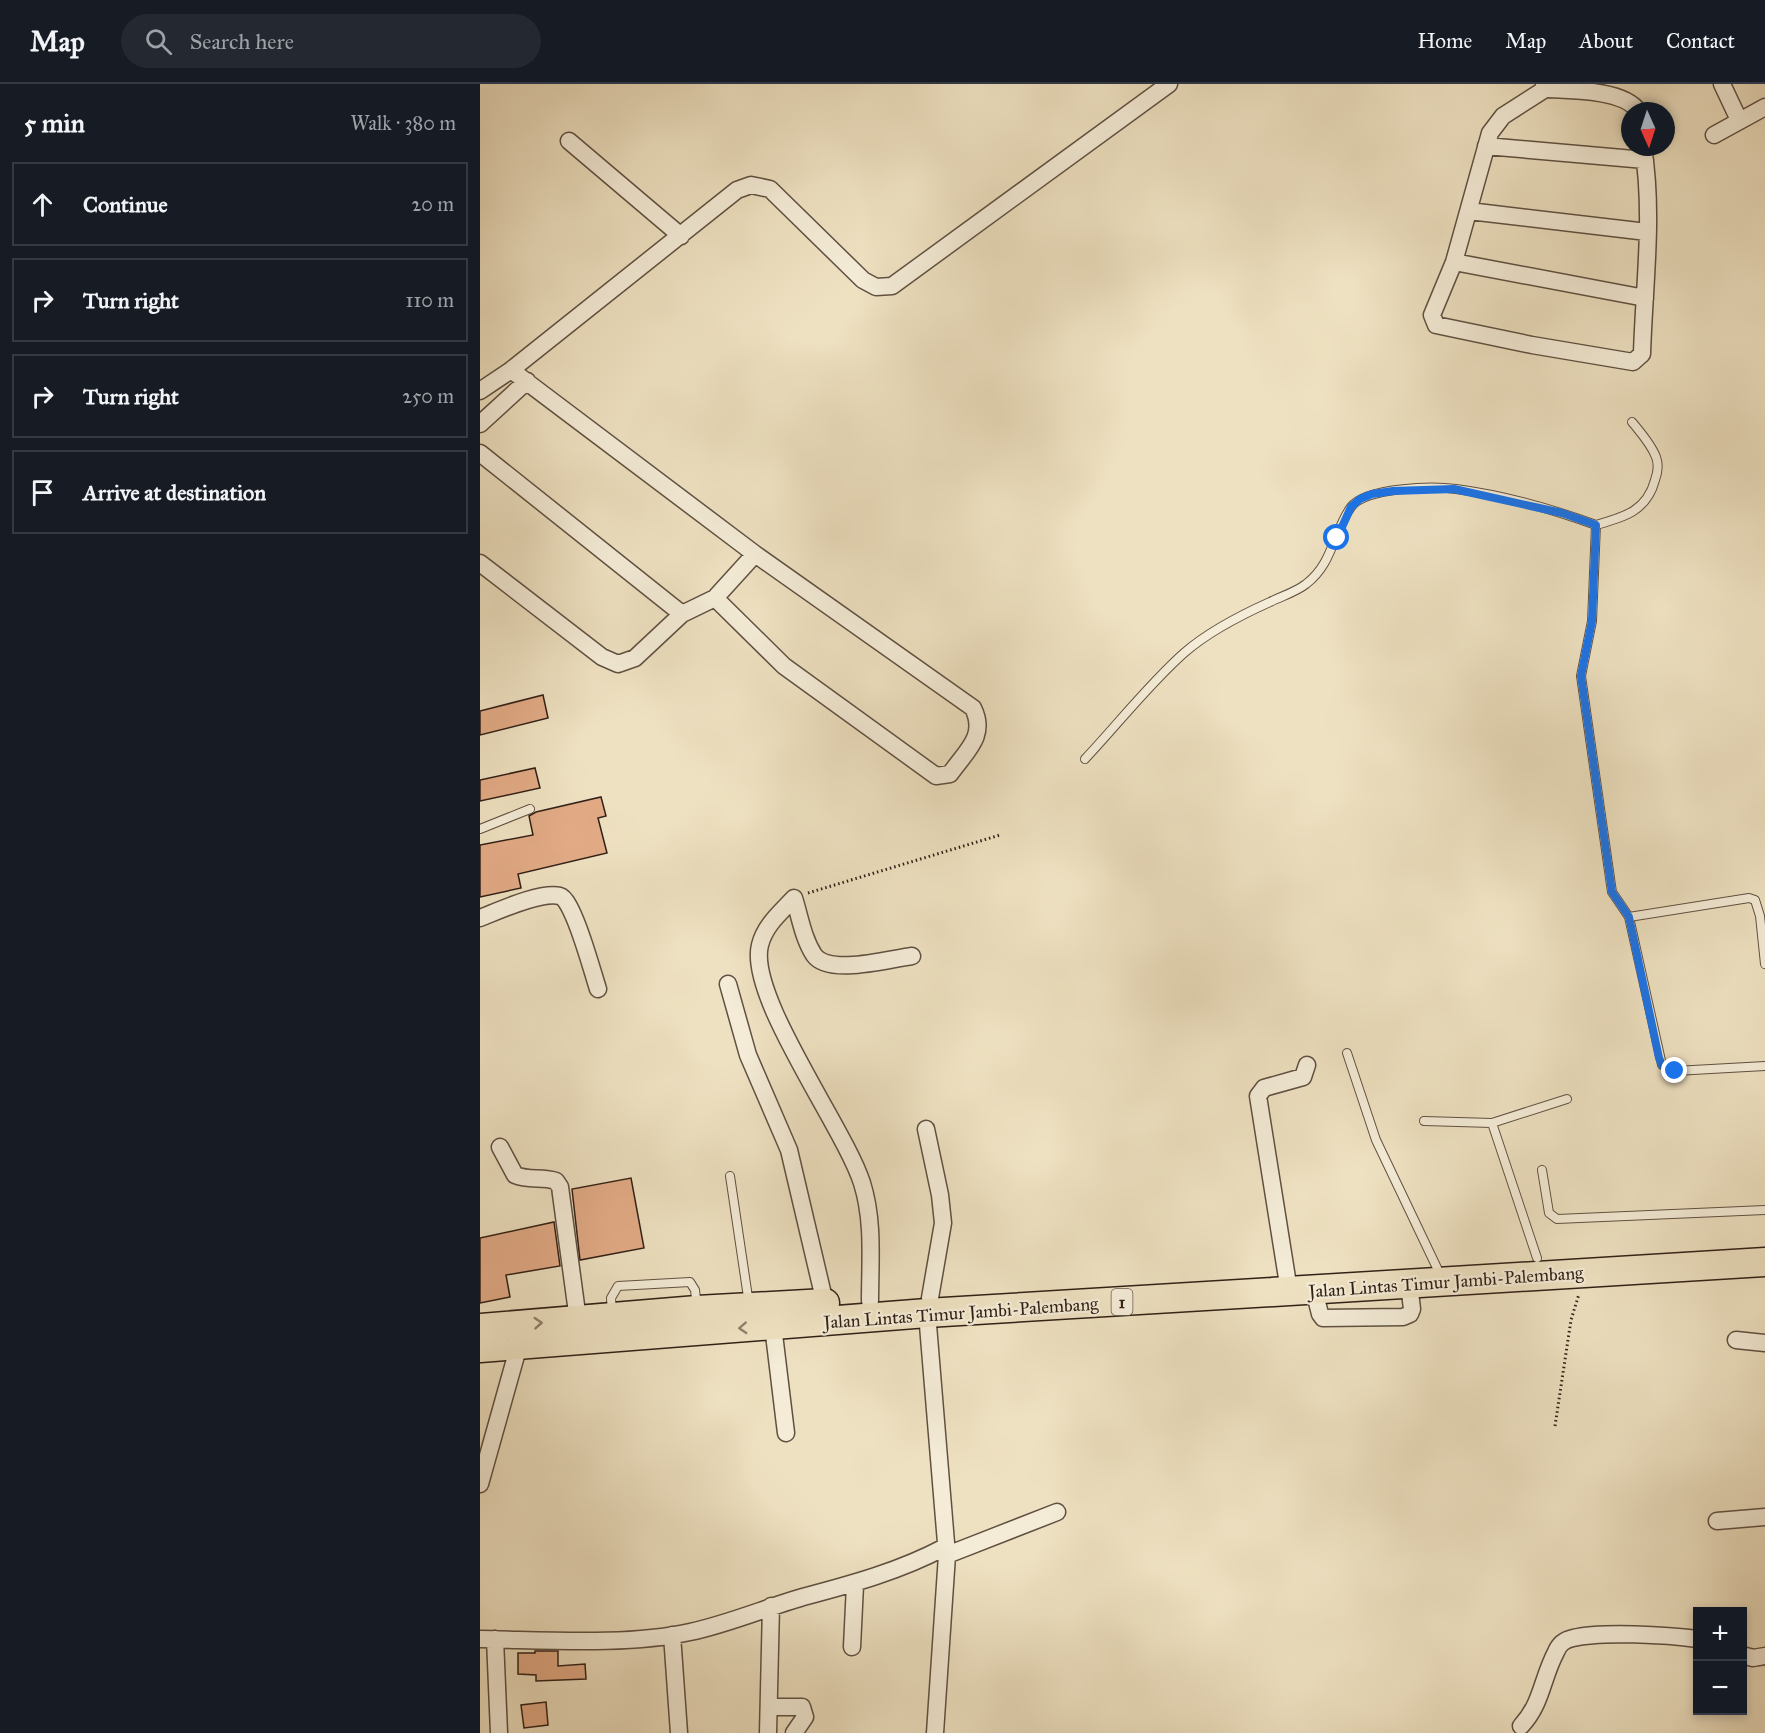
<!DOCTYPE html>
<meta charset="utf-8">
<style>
:root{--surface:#171b24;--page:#242831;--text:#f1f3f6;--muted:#9ea1a6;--line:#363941}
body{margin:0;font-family:"IM FELL Great Primer",serif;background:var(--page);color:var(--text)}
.controls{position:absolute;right:18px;bottom:18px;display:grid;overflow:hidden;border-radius:0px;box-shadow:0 3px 9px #0003}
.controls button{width:54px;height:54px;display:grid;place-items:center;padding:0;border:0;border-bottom:2px solid var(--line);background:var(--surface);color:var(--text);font:30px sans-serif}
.compass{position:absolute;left:1141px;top:18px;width:54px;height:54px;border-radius:50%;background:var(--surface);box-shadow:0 3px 9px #0003;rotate:177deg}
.stop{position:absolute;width:18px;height:18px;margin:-14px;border:4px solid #1a73e8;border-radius:50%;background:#fff}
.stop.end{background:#1a73e8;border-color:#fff;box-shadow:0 2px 6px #0008}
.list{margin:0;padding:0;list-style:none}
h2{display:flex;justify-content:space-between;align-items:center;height:78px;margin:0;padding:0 24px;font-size:26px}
h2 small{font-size:20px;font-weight:400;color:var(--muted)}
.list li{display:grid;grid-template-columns:39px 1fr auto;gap:18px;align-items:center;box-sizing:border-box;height:84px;margin:0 12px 12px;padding:0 12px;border:2px solid var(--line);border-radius:0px}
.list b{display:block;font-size:22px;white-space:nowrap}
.list em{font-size:20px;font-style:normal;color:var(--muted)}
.icon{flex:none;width:33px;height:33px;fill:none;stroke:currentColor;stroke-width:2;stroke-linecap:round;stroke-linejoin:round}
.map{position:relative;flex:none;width:1285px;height:1649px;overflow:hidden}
header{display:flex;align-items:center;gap:36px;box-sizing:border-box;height:84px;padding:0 30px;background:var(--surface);border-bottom:2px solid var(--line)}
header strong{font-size:28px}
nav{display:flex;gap:33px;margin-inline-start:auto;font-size:21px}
.search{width:420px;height:54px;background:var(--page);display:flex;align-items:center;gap:15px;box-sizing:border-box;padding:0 21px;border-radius:33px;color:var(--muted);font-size:22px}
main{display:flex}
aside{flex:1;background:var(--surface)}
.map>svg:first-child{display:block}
.building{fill:#e2ab86;stroke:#312017;stroke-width:1.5}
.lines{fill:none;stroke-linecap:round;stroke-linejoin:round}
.service-casing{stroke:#605042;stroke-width:10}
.minor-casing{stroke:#605042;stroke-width:19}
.trunk-casing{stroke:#312017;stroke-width:31}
.path{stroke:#312017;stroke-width:3;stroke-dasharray:1.5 3;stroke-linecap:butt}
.service{stroke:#f4ecd7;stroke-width:8}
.minor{stroke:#f4ecd7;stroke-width:16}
.trunk{stroke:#eee1c1;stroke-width:28}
.oneway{stroke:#90806c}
.route{stroke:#1a73e8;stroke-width:8}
.labels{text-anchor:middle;stroke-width:4.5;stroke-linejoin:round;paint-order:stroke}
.shield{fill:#f4ecd7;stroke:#6c5d51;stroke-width:1.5}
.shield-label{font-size:16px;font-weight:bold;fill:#312017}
.street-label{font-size:18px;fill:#312017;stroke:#f4ecd7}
</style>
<header>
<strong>Map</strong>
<div class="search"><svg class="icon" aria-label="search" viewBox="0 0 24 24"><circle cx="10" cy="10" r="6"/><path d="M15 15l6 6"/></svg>Search here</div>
<nav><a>Home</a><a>Map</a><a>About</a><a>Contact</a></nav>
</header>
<main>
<aside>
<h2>5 min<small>Walk · 380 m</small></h2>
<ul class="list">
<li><svg class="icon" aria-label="ahead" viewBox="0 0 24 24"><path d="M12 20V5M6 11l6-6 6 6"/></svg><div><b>Continue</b></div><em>20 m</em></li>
<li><svg class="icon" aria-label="right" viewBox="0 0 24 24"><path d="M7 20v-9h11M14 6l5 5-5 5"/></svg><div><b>Turn right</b></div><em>110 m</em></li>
<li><svg class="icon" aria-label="right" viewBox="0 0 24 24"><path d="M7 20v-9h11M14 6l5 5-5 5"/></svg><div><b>Turn right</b></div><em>250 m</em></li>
<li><svg class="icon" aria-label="arrive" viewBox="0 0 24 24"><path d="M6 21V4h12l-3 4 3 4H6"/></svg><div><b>Arrive at destination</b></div></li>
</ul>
</aside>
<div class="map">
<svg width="1285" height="1649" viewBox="0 0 1285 1649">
<rect width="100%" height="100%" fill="#eee1c1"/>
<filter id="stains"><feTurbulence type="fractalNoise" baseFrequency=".00333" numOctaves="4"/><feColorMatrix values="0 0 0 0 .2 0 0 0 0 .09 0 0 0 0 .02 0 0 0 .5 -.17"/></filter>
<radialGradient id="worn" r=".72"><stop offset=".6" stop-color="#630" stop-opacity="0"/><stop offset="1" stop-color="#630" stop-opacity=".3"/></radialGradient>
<path class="building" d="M63,611L68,634L0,651V627Z
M55,684L60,704L0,717V696Z
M121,713L126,732L118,734L127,769L38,790L41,804L0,813V761L53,751L49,732L56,728Z
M151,1094L164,1164L100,1176L92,1105Z
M74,1138L80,1182L26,1191L30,1213L0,1219V1154Z
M55,1567H78V1582L105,1580L106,1595L56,1597V1591L38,1590V1569H55Z
M66,1618L68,1641L44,1644L41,1621Z"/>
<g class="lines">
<g class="service-casing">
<path id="service" d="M1116,441C1144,433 1167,427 1175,396C1178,388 1179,381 1176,373C1171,360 1161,349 1152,338
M605,675C637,641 670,599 704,569C728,548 761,531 790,518C802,512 816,508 826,500C853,480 853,448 871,423C886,403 953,402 976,405C1022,411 1072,425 1116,441L1112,537L1101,592L1132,808L1149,833L1269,814L1275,816L1280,832L1285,880
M0,745L50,725
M1149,833L1182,981L1195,987L1285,982
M867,969L896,1056L957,1184
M944,1037L1012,1039
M1062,1086L1069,1129L1077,1135L1285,1126
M250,1092L269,1220
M1057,1174L1012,1039L1087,1015
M132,1229L131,1214L138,1202L210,1198L215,1206L217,1223"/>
</g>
<g class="minor-casing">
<path id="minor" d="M1073,0L1023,32L1010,49L974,178L952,231L956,241L1052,261L1153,278L1162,270C1164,201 1174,131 1163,63
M1242,0L1259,36
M1064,1L1068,5C1091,6 1145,6 1158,27
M1234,51L1285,23
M89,57L201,152
M1006,62L1165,76
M989,127L1167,148
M974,178L1165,214
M31,286L275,470L493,624C507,652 486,667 470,690L456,692L304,582L235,514
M0,307L31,286L257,106L271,101L290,105L383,196L396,203L412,202L689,0
M0,340L47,297
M0,369L202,530
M0,479L122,573L138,580L155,574L202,530L235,514L275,470
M0,834C18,827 61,807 80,812C93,815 113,890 118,905
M248,900L268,971L309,1066L345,1219
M446,1045L460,1111L463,1139L450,1214
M20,1063L35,1091C49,1097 63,1092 76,1097L80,1103L98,1236
M807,1194L778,1012L784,1004L823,993L827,981
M834,1206L840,1230L843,1234L923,1233L930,1230L932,1225L929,1200
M390,1217C390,1177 394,1137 382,1099C364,1043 267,912 280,861C285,841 301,828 314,814C320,833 323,854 334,871C349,892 409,875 432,872
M447,1229L467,1471L455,1649
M293,1242L306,1349
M1256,1256L1285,1259
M0,1400L39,1261
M1237,1437L1285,1433
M467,1471L577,1428
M192,1551L199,1649
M0,1555C65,1556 147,1562 210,1548C248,1540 285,1524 323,1513C372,1500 420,1487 465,1463
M15,1555L19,1649
M372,1563L375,1501
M1262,1571L1273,1574L1285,1572
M291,1623H322L325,1633L314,1649
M1041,1642C1062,1620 1062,1594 1076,1568C1079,1560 1084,1556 1093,1554C1121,1547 1188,1551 1218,1555
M288,1649L291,1522"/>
</g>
<g class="trunk-casing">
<path id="trunk" d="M0,1244L217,1226L345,1219
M0,1264L447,1229L1285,1178"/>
</g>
<path class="path" d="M328,809L520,751
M1075,1342L1091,1236L1099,1210"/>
<use href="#service" class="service"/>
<use href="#minor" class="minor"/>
<use href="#trunk" class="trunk"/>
</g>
<defs><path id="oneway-chevron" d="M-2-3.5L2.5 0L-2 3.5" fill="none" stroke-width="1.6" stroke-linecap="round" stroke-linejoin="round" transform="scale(1.5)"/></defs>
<g class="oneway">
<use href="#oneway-chevron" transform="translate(58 1239) rotate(-4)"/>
<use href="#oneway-chevron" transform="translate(263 1244) rotate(177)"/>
</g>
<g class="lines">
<path class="route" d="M857,454L871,423L880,415L892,410L913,407L974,405L1082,429L1116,441L1112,537L1101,592L1132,808L1149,833L1179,974L1182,981L1195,987"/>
</g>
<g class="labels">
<rect class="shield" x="631.5" y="1205" width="21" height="26" rx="4.5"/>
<g class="shield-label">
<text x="642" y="1224">1</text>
</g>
<g class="street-label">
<text transform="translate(966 1198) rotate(-4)" y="6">Jalan Lintas Timur Jambi-Palembang</text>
<text transform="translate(481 1229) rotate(-4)" y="6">Jalan Lintas Timur Jambi-Palembang</text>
</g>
</g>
<rect width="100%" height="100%" filter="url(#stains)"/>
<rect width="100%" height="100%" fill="url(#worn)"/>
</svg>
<div class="controls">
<button>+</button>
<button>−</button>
</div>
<svg class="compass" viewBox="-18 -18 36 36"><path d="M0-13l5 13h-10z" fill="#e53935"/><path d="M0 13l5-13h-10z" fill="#9ea1a6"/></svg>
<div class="stop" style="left:857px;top:454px"></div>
<div class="stop end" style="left:1195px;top:987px"></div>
</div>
</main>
